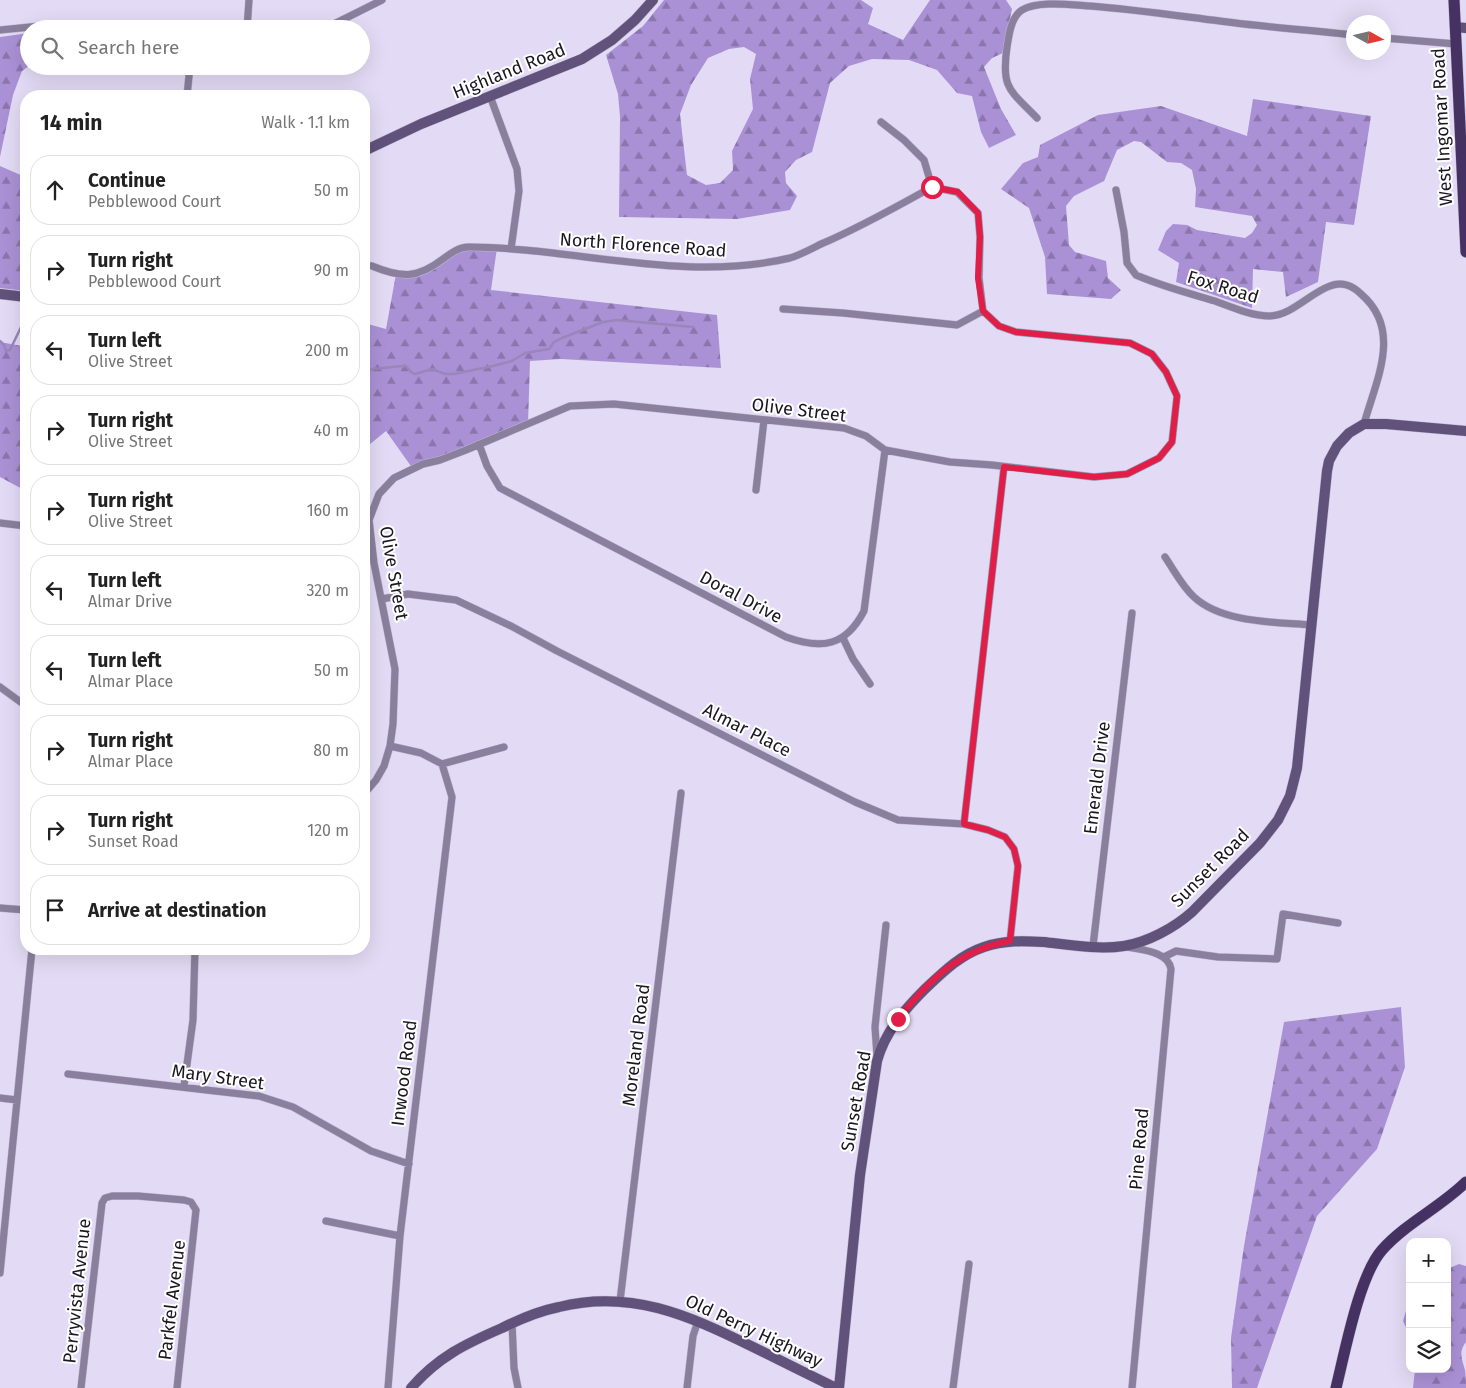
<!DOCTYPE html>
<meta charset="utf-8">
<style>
:root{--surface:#fff;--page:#f6f6f6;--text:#222;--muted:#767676;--line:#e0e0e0}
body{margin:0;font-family:"Fira Sans",sans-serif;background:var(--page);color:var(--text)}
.controls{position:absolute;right:15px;bottom:15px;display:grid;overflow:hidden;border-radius:10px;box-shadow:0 5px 20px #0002}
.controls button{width:45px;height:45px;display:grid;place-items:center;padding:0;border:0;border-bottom:1px solid var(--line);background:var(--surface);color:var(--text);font:25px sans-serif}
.compass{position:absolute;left:1346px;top:15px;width:45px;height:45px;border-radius:50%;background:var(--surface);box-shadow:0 5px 20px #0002;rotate:98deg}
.stop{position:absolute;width:15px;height:15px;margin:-11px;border:4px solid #e11d48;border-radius:50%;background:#fff}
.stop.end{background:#e11d48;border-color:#fff;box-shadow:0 1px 5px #0008}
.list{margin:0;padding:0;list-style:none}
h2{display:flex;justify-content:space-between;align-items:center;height:65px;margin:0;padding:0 20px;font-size:21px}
h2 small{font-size:16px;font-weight:400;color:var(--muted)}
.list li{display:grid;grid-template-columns:32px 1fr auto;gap:15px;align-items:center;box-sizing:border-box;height:70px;margin:0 10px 10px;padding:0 10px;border:1px solid var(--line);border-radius:20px}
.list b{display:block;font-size:19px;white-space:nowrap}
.list p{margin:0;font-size:16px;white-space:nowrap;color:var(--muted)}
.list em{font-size:16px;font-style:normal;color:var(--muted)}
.icon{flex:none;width:28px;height:28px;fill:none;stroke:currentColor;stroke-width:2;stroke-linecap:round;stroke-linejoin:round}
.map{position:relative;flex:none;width:1466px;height:1388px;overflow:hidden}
.search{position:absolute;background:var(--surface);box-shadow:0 5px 20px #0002;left:20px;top:20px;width:350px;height:55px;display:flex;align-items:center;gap:12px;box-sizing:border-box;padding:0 18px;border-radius:28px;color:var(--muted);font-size:19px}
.panel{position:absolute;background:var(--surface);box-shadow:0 5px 20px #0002;left:20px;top:90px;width:350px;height:865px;border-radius:20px}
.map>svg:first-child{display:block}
.forest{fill:url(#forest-firs);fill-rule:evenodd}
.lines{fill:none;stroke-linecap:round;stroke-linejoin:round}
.stream{stroke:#9986ba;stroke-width:2.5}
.street-casing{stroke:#bfb8cf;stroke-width:8}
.secondary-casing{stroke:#bfb8cf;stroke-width:11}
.primary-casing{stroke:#bfb8cf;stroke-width:12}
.street{stroke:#8a809d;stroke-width:7}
.secondary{stroke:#61527b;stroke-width:10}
.primary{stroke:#453263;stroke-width:11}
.route{stroke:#e11d48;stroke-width:6}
.labels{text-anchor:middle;stroke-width:4;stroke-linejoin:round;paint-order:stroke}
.street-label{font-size:18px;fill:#1a1720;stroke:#fff}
</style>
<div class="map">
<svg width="1466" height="1388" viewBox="0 0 1466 1388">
<defs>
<pattern id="forest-firs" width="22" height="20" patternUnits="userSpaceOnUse" patternTransform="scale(1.25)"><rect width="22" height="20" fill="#aa91d5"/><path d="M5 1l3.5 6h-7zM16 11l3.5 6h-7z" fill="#8a75ac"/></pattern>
</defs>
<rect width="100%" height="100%" fill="#e3dbf5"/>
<path class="forest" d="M664,0H861L873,8L868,24L903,40L930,0H1006L1012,9L1003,53L992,58L984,67L1001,109L1016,135L989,148L981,132L972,96L957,93L937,70L909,60L872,59L849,66L830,83L812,152L796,160L785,172L786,183L797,196L790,210L737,219L619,217L620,117L618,94L606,55L643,26ZM744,47L756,54L750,79L753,109L732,151L733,170L720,183L706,185L687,175L680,114L691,85L708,58L729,49Z
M29,33V66L22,71L13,95L0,157V37Z
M1253,99L1371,116L1354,225L1326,222L1318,282L1286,297L1283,272L1253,269L1252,308L1176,282L1179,263L1158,250L1166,231L1173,224L1187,225L1197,230L1245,238L1252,233L1257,225L1252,216L1195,207L1196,189L1192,170L1181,163L1167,162L1141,142L1134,141L1117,150L1104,181L1074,196L1066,206L1069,245L1075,252L1106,261L1108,278L1121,290L1111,299L1047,294L1045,257L1029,208L1001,189L1023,163L1038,157L1040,145L1098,115L1161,106L1247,136Z
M0,166L23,176L26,184V291L0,288Z
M497,248L491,290L717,315L721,368L561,359L530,361L528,424L413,469L386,431L364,449V323L386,329L396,274L412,275L458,249Z
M0,342L22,346L26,360V491L0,477Z
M1401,1007L1405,1067L1377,1149L1317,1216L1257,1388H1232L1231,1338L1244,1246L1284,1022Z
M1459,1264L1466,1266V1342C1458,1352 1462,1359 1465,1370C1466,1376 1466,1382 1466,1388H1413L1415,1369H1447V1269Z
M1410,1297V1336L1403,1321Z"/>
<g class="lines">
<path class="stream" d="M0,341L4,345L6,351L10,350L22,325L26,321
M364,372L373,369L402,366H406L411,372L415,374L432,369L445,374H454L493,366L512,361L525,353L549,349L554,342L562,338L603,322L617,320L693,327"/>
<g class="street-casing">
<path id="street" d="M247,29L249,0
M324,29L382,0
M0,30L40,26L75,29
M1384,38L1456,44
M187,96L190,66
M490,96L517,169L519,191L511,249
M1037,118C1010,90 1001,89 1007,47C1009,35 1011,17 1022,10C1038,0 1072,5 1090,6C1142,10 1192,18 1244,24C1280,28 1317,31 1354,35
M881,122L904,140L924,160L932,187L957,192L978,213L980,237L979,278L983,311
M1116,190L1124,232L1127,263L1136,275C1161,286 1188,293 1215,301C1231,307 1252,316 1270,316C1292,315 1310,293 1330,286C1342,281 1353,286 1361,294C1403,330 1376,380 1364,424
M372,266C401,278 417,279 443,259C451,253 459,247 469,247C576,248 684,283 790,258C800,255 811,249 821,244C859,228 896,207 932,187
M479,444L487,466L500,488L786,637C822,650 846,646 864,611L885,450
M756,490L764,420
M0,523L26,526
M1165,557C1174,570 1182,586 1194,597C1222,623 1275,622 1311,625
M382,599L408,594L456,600L511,626L557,651L855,802L898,820L964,824L988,830L1005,837L1014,849L1018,866L1010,941
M843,638L853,659L870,684
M0,687L26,706
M390,746L421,753L442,764L504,747
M364,794L376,780L384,766L390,746L393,724L395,669L374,563L369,520L379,494L394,478L423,464L440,460L466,450L570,406L614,404L844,428L866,436L885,450L950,462L992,465L1094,477L1127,474L1159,458L1172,442L1177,396L1166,372L1152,354L1130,343L1016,332L999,326L983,311L957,325L843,313L783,309
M964,824L1004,467
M0,908L26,910
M1093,946L1132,613
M1127,947C1141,950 1168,951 1171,969L1132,1388
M297,949L322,951
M1164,957L1176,951L1218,957L1277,959L1283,914L1338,923
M877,1056L875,1027L886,925
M68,1074L259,1096L293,1107L371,1151L409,1164
M184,1086L193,1020L195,949
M0,1098L17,1100
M326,1221L400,1236
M0,1273L32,949
M620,1301L681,793
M512,1323L514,1368L518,1388
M81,1388L102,1203L105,1198L112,1196H138L184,1200L191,1202L196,1210L177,1388
M388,1388L400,1236L452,797L442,764
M687,1388L693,1336L698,1321
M953,1388L969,1264"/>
</g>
<g class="secondary-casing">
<path id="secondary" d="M1455,27L1466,28
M364,151L421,124L582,59L612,40L635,20L653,0
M0,294L26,297
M411,1388C438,1357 465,1344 502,1328C520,1319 539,1311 559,1307C630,1289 688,1315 751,1346C779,1360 808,1374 836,1388
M839,1388L860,1175L877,1061C885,1032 904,1010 925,989C943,972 960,955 984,947C1004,940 1023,941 1044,942C1070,945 1099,950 1124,946C1148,942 1174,928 1192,912L1260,843L1278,820L1290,796L1297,768L1327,471L1329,461L1337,446L1349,433L1364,424H1386L1466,431"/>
</g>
<g class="primary-casing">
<path id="primary" d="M1454,0L1466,252
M1336,1388C1345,1352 1359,1276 1382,1250C1406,1223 1441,1207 1466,1182"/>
</g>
<use href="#street" class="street"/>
<use href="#secondary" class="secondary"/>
<use href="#primary" class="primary"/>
</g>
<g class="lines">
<path class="route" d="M898,1019C929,980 959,950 1010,941L1018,866L1014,849L1005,837L988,830L964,824L1004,467L1094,477L1127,474L1159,458L1172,442L1177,396L1166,372L1152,354L1130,343L1016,332L999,326L983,311L978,278L980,237L978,213L958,192L932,187"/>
</g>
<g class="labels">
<g class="street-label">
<text transform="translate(509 71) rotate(-22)" y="6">Highland Road</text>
<text transform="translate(1442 127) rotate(-93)" y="6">West Ingomar Road</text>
<text transform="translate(643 245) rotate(4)" y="6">North Florence Road</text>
<text transform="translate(1223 287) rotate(17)" y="6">Fox Road</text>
<text transform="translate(799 410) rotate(7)" y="6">Olive Street</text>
<text transform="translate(394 573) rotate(80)" y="6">Olive Street</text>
<text transform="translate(741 597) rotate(28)" y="6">Doral Drive</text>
<text transform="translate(747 730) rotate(27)" y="6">Almar Place</text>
<text transform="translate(1097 778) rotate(-83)" y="6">Emerald Drive</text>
<text transform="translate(1210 868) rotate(-45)" y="6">Sunset Road</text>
<text transform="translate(636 1045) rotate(-83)" y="6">Moreland Road</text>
<text transform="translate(404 1073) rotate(-83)" y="6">Inwood Road</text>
<text transform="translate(218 1077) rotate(8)" y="6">Mary Street</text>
<text transform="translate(856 1101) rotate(-80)" y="6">Sunset Road</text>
<text transform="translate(1139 1149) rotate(-85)" y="6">Pine Road</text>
<text transform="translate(77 1291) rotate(-84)" y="6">Perryvista Avenue</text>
<text transform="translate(172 1300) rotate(-83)" y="6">Parkfel Avenue</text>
<text transform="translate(754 1331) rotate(25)" y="6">Old Perry Highway</text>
</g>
</g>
</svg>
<div class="controls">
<button>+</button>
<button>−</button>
<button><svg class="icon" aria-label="layers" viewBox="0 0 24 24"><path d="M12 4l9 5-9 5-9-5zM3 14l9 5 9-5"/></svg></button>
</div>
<svg class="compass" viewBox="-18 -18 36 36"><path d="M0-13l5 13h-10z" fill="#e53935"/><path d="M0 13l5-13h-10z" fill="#767676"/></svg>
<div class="stop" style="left:932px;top:187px"></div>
<div class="stop end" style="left:898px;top:1019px"></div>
<div class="search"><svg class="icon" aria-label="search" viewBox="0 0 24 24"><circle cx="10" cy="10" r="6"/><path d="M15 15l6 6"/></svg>Search here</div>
<section class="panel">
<h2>14 min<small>Walk · 1.1 km</small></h2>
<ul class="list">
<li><svg class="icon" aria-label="ahead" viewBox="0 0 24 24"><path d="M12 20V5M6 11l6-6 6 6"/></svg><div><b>Continue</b><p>Pebblewood Court</p></div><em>50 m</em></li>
<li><svg class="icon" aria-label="right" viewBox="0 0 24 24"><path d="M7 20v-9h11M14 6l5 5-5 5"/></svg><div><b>Turn right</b><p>Pebblewood Court</p></div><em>90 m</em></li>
<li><svg class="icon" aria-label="left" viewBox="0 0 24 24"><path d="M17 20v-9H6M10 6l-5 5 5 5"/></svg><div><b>Turn left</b><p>Olive Street</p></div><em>200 m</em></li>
<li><svg class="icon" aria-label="right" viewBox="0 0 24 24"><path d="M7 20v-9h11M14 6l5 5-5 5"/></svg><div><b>Turn right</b><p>Olive Street</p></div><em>40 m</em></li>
<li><svg class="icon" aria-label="right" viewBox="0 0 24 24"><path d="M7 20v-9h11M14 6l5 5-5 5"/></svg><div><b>Turn right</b><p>Olive Street</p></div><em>160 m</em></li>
<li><svg class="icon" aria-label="left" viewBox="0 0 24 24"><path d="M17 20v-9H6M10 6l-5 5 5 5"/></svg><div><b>Turn left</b><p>Almar Drive</p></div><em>320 m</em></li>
<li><svg class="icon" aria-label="left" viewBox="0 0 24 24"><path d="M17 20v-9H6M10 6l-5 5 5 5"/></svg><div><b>Turn left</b><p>Almar Place</p></div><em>50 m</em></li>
<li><svg class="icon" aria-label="right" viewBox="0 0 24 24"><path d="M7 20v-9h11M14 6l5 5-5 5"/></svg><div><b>Turn right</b><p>Almar Place</p></div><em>80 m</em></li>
<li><svg class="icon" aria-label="right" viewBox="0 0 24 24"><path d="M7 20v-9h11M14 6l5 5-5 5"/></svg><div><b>Turn right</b><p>Sunset Road</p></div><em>120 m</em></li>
<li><svg class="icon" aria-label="arrive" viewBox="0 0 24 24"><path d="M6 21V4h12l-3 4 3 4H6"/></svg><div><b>Arrive at destination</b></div></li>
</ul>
</section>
</div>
